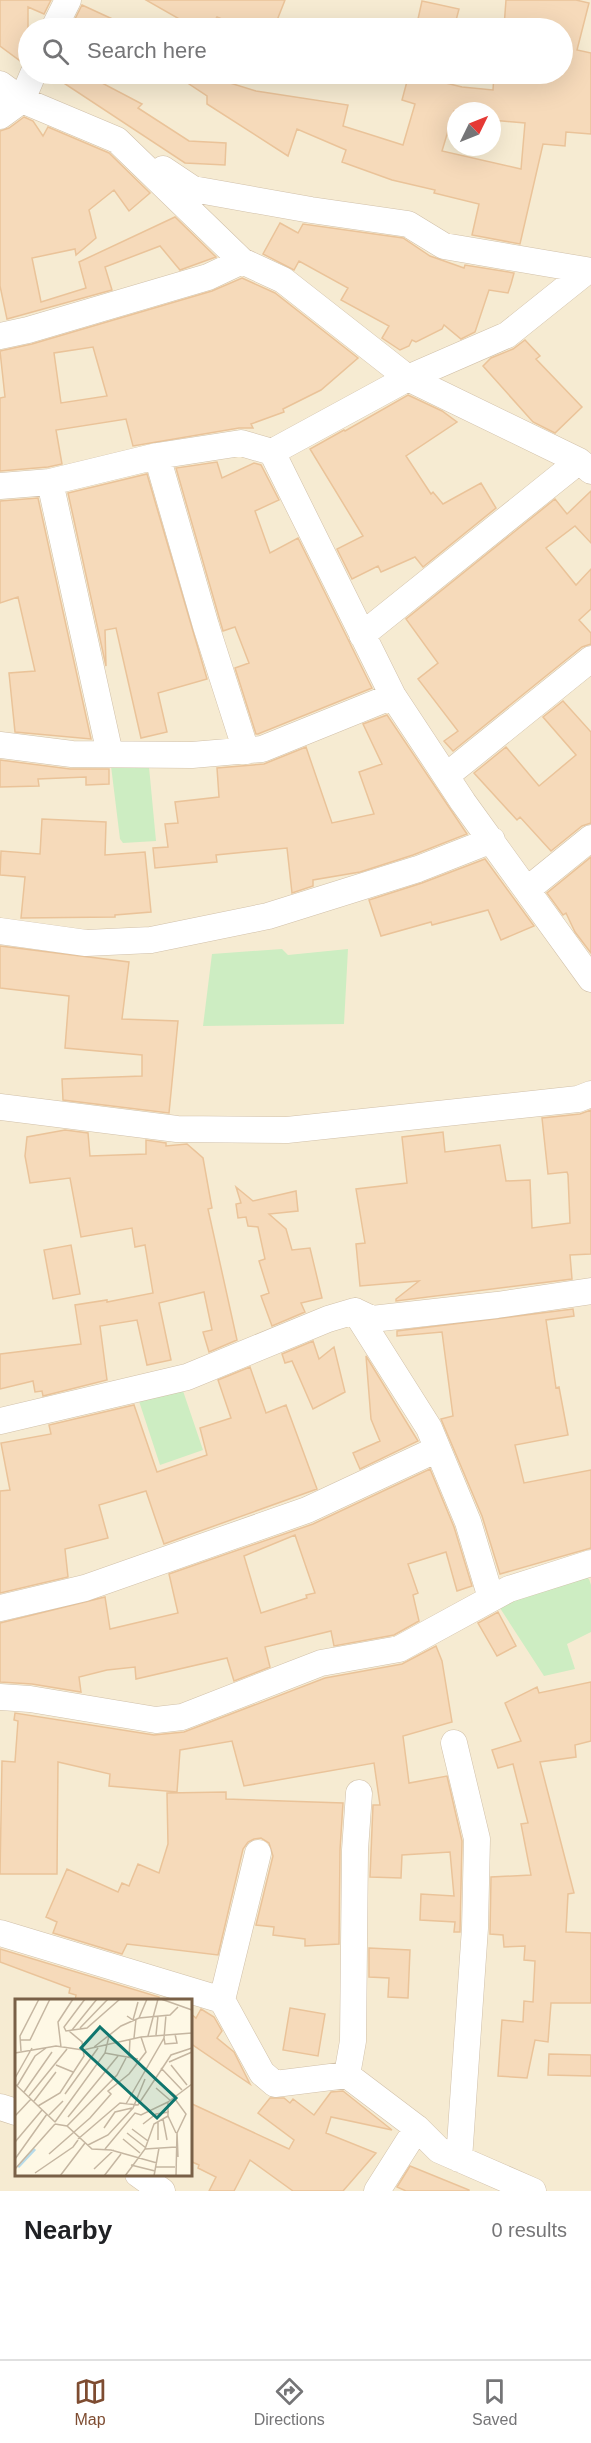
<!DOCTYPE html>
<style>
:root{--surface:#fff;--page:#f6f6f6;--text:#202124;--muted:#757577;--line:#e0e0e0;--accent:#7e4c31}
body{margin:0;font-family:Arial,sans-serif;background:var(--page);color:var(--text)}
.compass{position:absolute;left:447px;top:102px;width:54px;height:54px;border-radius:50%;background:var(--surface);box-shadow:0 6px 24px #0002;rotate:47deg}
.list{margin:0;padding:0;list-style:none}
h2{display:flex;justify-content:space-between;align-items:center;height:78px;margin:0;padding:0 24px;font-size:26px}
h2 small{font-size:20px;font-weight:400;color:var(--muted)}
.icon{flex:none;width:33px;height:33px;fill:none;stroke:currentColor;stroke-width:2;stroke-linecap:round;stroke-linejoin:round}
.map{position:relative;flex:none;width:591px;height:2191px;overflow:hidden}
.search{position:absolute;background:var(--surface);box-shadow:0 6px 24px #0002;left:18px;right:18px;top:18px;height:66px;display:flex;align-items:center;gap:15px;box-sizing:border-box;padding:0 21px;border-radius:33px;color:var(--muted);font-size:22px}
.sheet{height:168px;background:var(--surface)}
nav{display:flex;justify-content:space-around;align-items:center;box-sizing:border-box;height:84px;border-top:2px solid var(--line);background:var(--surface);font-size:16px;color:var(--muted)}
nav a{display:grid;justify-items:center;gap:3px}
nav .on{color:var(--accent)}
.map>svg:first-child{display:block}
.residential{fill:#f6ebd2;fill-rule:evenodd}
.green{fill:#cdedc2}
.building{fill:#f6daba;stroke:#eac399;stroke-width:1.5;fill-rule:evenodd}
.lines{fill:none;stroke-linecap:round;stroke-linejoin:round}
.minor-casing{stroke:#d1c0a9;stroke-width:27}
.minor{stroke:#fff;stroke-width:26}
.inset-river{fill:none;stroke:#b7dbe9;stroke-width:3}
.inset-road{fill:none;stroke:#c5b6a1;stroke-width:1.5}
.view{fill:#0f766e;fill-opacity:0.15;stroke:#0f766e;stroke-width:3}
.inset-edge{fill:none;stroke:#796047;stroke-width:3}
</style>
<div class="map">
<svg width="591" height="2191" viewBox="0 0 591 2191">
<rect width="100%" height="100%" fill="#fef8e5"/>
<path class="residential" d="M0,0H591V2191H0ZM28,28H562V74H28ZM456,111H492V147H456ZM16,2000H190V2174H16Z"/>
<path class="green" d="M111,766L149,767L156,841L123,843L120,839Z
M282,949L288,955L348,949L344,1024L203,1026L212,954Z
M181,1385L203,1450L160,1465L137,1395Z
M581,1573L589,1579L591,1585V1632L567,1644L575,1669L544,1676L498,1605Z"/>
<path class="building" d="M0,0H51L44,14L28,7V60L23,63L0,46Z
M146,0H285L274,28H243L217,17L210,28H195Z
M506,0H576L589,3L577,50L591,53V134L566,132L565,146L543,144L520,244L472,235L479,204L434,193L435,190L392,180L342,162L346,150L297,129L288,156L207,104V96L174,74H201L256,91L348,105L343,126L403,145L415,104L402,100L409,74L462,87L493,90L494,74H562V28L504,27ZM454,111H492V120L525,123L521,169L442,151Z
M422,1L459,9L454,28H416Z
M82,5L132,28H75L71,27Z
M50,74H105L100,82L142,104L138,108L189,141L226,143L225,165L185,163Z
M24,117L33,121L43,136L48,127L109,153L150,193L129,211L114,190L89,210L96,238L76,255L75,249L32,258L41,302L86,288L79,262L175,217L216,257L180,270L160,246L105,267L112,290L7,319L0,286V131L9,128Z
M280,223L298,233L303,224L403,238L430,256L464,268L465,265L514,273L511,284L508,293L489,290L475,332L461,339L444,325L442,329L416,342L412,340L409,346L400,350L382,338L389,326L341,300L348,288L299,261L294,270L263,254Z
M242,278L275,293L358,358L321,390L283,409L284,412L251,424L253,428H239L133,446L126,419L56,430L62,464L48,467L0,471V398L5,397L0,351L32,344L212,291ZM93,347L107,396L61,403L54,353Z
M525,340L540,356L536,359L582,407L555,433L533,422L483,366L491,358L513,349Z
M408,395L442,411L457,422L406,456L431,494L433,492L443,504L481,483L496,508L423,567L415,557L381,572L378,566L352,579L337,549L363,536L310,449L344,430L345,431Z
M217,462L222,478L254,463L261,465L279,500L255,511L270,553L298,538L372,688L258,734H256L235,668L249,663L235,627L223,631L176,468Z
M147,474L207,679L158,693L167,732L141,738L116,628L105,630L106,666L68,493Z
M591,491V543L575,526L546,548L576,585L591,569V609L579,620L591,633V644L582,647L453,751L444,741L458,731L418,679L438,663L406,619L555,499L567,514Z
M38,498L91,739L15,732L9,673L35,671L18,597L0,603V501Z
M563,701L591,732V823L582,826L551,851L520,817L517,820L474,773L506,747L539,786L576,755L543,717Z
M387,715L467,834L413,855L360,872L313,880V886L292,893L287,848L216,855L217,862L155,868L153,848L168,847L165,824L178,823L175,802L219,797L217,768L264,764L306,747L332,823L374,814L359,772L382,764L363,724Z
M0,760L70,769H109V784L86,785V777L38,779L39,786L0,787Z
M42,819L106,822L105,855L145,852L151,912L115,915V917L21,918L25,877L0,875L1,851L40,854Z
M591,857V953L575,932L566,913L563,915L547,893Z
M485,859L534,926L501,940L488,910L432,925L431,922L381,936L369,900L422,883Z
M0,946L129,962L122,1019L178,1021L169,1113L63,1100L62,1079L142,1076V1055L65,1048L69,996L0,988Z
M591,1110V1254L570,1255L572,1279L396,1301V1299L419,1281L360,1286L356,1244L365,1243L356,1189L407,1183L402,1137L443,1132L445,1152L500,1145L506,1181L530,1180L532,1228L570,1223L568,1175L567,1172L548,1174L542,1118L580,1114Z
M65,1130L88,1133L90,1156L146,1154V1140L166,1143V1146L187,1144L203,1158L212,1208L208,1209L237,1340L209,1352L203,1332L212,1330L204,1292L159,1303L171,1360L147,1365L137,1320L100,1326L107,1380L43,1396L42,1391L35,1392L33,1381L0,1389V1354L81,1344L75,1305L107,1300V1302L153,1293L145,1245L135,1247L132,1228L81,1237L70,1178L30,1183L25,1156L27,1137Z
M236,1187L253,1201L296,1191L298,1211L269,1214L286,1229L292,1250L310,1248L322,1298L301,1303L305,1312L272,1326L261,1296L269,1293L259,1261L265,1259L258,1227L248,1226L246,1217L238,1218L236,1204L241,1203Z
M71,1245L80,1294L53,1299L44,1250Z
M573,1309L574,1316L546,1320L556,1388L559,1387L568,1435L515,1445L524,1483L591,1470V1548L500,1574L482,1516L441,1419L453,1416L442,1332L397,1336V1331Z
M313,1341L319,1359L334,1347L345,1392L313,1409L292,1361L285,1363L282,1354Z
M366,1356L418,1441L360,1469L353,1453L380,1441L371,1419Z
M250,1367L266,1413L286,1405L317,1489L164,1544L146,1491L99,1505L108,1538L65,1549L68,1577L0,1593V1491L10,1490L1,1443L51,1434L49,1425L134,1405L157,1472L207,1455L200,1428L231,1418L218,1380Z
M430,1469L454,1527L472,1586L457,1591L446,1552L408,1564L418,1593L413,1595L419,1621L394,1635L334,1646L331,1631L265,1647L270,1667L234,1681L227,1658L136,1679L135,1667L107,1670L79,1677L81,1692L32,1684L0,1682V1623L105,1597L110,1629L178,1613L169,1574L313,1524ZM295,1535L315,1593L306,1595L307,1598L261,1613L244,1556Z
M498,1612L516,1646L497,1656L478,1623Z
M436,1646L442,1661L452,1722L403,1736L409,1783L447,1776L462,1841L460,1932H454L455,1922L420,1920L421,1894L454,1896L450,1852L402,1855L401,1878L370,1877L373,1805H380L374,1763L244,1786L232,1741L180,1750L177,1792L109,1786L110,1774L58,1762L57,1874H0L2,1761L15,1762L18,1721L14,1720L15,1713L154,1735L184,1732L325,1678L402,1664Z
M591,1682V1741L575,1745L576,1757L540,1762L574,1893L568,1894L566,1932L591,1933V2003H551L548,2042L535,2040L527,2078L498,2076L502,2020L523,2022L524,2001L533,2002L535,1961L524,1960L525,1946L504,1947L503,1935L490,1934L491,1877L531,1875L521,1824L528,1823L513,1764L498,1768L492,1750L521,1741L505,1703L537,1687L539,1693Z
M226,1792V1799L343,1803L340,1850L339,1944L305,1946V1939L273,1935L274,1927L256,1925L273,1856L269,1843L261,1838L254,1839L248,1842L243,1849L218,1955L127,1944L122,1954L53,1933L57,1922L46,1917L67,1869L118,1892L122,1883L129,1886L138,1864L159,1873L168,1844L167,1793Z
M369,1948L410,1950L408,1998L388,1997L389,1978L369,1977Z
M0,1949L159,1997V2001H75L76,1995L69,1993L70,1988L0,1962Z
M290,2008L325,2014L318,2056L283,2050Z
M201,2009L214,2017L222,2031L217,2038L234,2052L250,2084L190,2043V2013L196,2018Z
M549,2054L591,2055V2076L548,2075Z
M343,2091L392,2130L331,2117L326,2133L376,2153L343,2191H293L250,2160L234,2191H209L216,2177L198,2168L199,2165L190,2161V2103L289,2149L294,2140L258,2113L270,2098H284L290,2103L293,2099L314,2115L331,2092Z
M410,2166L469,2190V2191H406L397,2187Z"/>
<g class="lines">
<g class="minor-casing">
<path id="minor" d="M54,28L68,0
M0,84L22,100L117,140L242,261L283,280L408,378L579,461L591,471
M0,116L22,100L33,74
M163,169L193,189L311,210L408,224L444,246L591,271
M0,336L28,330L208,277L242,261
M272,452L393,696L463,802L591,979
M157,456L206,626L246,751
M50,482L110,754
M0,486L50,482L157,456L241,443L272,452L408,378L507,335L587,271
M362,635L579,461
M0,745L72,754L192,755L262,749L393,696
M446,776L591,659
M528,889L591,838
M0,931L86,943L151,940L268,916L418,869L492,840
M0,1107L177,1129L287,1130L578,1099L591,1094
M355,1311L429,1428L468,1522L491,1598
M0,1421L187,1377L328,1319L355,1311L372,1319L497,1305L591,1291
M0,1608L85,1588L307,1510L429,1453L437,1447
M0,1697L30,1699L156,1720L182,1717L321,1663L399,1649L509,1589L591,1563
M454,1743L477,1839L475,1928L459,2159
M258,1853L222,2000L262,2073L275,2084L347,2075L417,2128
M0,1933L222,2000
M347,2075L353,2041L355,1850L359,1793
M0,2107L16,2112
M138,2174L162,2191
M377,2191L417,2128L439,2150L533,2191"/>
</g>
<use href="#minor" class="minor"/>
</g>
<g transform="translate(15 1999)">
<rect width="177" height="177" fill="#fef8e5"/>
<path class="inset-river" d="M3,168L20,150"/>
<path class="inset-road" d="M70,0L49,28L51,32L72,29L105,0M146,0L177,11M112,17L118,21L123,3M124,19L132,0M65,29L93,0M57,31L82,0M141,36L143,17M133,37L143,0M119,39L121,20M149,39L150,45L162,44L160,35M5,41H15L35,0M46,48L43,23L58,0M79,48L106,27L124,19L155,16L163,8M6,52L5,37L24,0M0,54L41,47L68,51L126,38L177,34M90,54L123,60M114,59L115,40M154,63L177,53M41,66L58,73M156,66L172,86M146,69L167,91M0,79L17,49M139,79L162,98M0,85L40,123M2,87L20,57L31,49M141,89L156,102M9,93L37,53M50,95L83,49M14,97L52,50M160,100L171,115L162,134M19,102L41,73M111,105L149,39L151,16M23,107L45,94L69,57L67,43L54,32M34,116L48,102M0,117L16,100M153,117L161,134M53,118L103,57M148,120L152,141M143,122V141M40,123L90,54L94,37M40,125L52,127L77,150L96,151L142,164M128,125L141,115L154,113M52,127L102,76L111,59M89,129L100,113L117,109M117,130L133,142M162,133L163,158M112,134L131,149M63,140L105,104L123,106L156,56L177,49M108,140L125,154M0,143L27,111M73,146L93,136L118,109L130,80M90,150L120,114L126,116L153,103M130,150L161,148M34,155L75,119L96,95L93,92L114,75L131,53L126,38M0,160L32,115M116,166L140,172M141,168H160M0,170L40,125M79,170L99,151M20,174L58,148L63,141M45,177L70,144M89,177L106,155M110,177L130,150L139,125L153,117V103L177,85M139,177L144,149M161,177L162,133"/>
<path class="view" d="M85,28L161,99L142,119L66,49Z"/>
<rect width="177" height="177" class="inset-edge"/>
</g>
</svg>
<svg class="compass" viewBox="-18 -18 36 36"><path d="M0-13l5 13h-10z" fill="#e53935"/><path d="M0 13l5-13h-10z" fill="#757577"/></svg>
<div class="search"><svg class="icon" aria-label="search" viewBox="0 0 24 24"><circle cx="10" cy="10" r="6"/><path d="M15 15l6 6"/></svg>Search here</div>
</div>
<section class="sheet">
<h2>Nearby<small>0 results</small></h2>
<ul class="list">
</ul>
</section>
<nav>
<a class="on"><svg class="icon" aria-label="map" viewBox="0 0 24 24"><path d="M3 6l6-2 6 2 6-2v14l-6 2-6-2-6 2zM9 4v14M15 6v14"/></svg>Map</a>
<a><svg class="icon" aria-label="directions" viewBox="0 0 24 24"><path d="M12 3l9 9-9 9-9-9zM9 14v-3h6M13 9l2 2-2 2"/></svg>Directions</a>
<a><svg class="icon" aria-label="saved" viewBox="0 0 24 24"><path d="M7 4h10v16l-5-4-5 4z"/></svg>Saved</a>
</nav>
